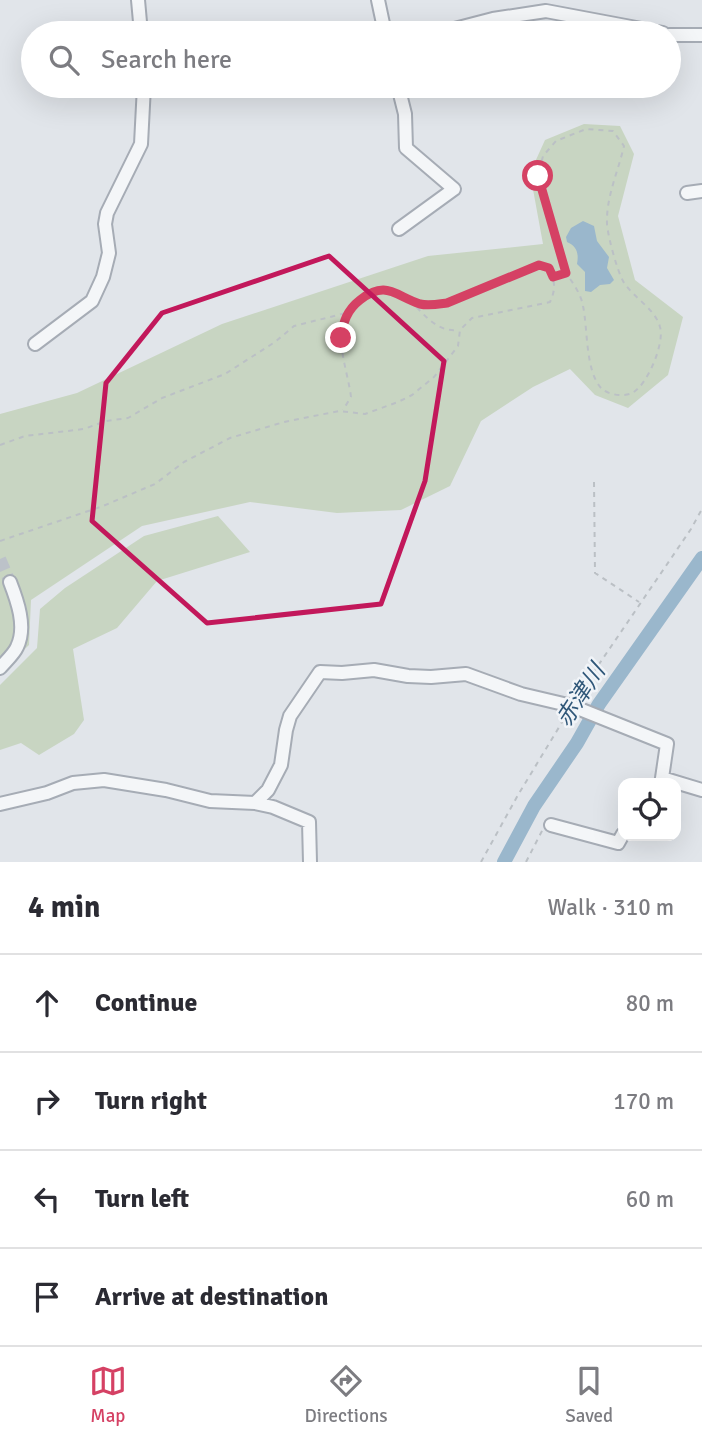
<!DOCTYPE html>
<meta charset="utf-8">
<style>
:root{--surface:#fff;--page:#f2f2f3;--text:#2b2b33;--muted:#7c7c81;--line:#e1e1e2;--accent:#d54164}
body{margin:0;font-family:Signika,"Noto Sans JP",sans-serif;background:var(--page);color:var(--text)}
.controls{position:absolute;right:21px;bottom:21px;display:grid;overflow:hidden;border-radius:14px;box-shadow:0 7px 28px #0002}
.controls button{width:63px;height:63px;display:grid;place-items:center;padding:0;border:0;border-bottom:2px solid var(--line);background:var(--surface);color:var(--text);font:35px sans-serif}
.stop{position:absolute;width:21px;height:21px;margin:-16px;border:5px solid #d54164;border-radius:50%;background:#fff}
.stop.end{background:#d54164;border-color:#fff;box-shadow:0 2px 7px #0008}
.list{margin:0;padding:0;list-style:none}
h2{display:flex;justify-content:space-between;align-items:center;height:91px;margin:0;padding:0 28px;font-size:30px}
h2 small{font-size:23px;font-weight:400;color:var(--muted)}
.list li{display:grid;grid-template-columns:46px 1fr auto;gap:21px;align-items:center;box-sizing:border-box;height:98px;padding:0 28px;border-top:2px solid var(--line)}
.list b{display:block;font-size:26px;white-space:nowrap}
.list em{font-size:23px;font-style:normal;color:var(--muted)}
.icon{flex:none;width:38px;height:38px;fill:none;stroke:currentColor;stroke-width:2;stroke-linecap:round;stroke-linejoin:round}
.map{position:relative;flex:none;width:702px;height:862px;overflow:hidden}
.search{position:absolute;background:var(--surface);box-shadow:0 7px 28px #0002;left:21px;right:21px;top:21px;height:77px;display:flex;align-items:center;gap:18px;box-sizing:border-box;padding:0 24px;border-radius:38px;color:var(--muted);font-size:26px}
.sheet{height:483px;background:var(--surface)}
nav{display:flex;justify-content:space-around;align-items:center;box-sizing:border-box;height:98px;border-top:2px solid var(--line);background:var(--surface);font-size:19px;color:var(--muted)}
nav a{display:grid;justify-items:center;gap:4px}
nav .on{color:var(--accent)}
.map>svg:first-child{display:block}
.green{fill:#c8d5c2}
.water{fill:#9ab7cc}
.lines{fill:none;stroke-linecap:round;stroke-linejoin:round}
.river{stroke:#9ab7cc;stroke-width:14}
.minor-tunnel{stroke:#bcc2c9;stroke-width:12;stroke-dasharray:12 6;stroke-linecap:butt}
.minor-casing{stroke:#a6acb5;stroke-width:16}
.path{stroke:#bbc0c5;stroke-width:2;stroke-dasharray:5 5;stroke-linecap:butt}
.minor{stroke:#f4f6f8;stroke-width:12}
.route{stroke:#d54164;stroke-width:9}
.marked{fill:none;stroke:#c2185b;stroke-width:5;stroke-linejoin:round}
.labels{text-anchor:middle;stroke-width:5;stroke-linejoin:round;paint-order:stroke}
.water-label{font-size:23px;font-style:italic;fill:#305779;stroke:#f1f4f8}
</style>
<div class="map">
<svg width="702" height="862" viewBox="0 0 702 862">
<rect width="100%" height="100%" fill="#e1e5ea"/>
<path class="green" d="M584,124L620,126L634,154L618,216L635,280L683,317L668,375L628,408L595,395L570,369L533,387L481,421L450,486L401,510L337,513L250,502L142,526L31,600L29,645L0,673V414L77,393L222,324L428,256L543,244L530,173L545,140Z
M218,516L250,552L157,581L117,628L73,649L84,720L74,734L39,755L21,743L0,750V685L37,648L40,609L65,588L144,536Z"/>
<path class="water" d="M583,221L594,226L597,241L609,257L607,268L614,280L610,284L600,285L591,292L585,291V272L577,264C579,254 577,246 567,242L566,237L571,228Z"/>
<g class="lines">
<path class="river" d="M504,862L534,806L577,743L599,704L702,558"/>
<path class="minor-tunnel" d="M0,559L10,582"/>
<g class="minor-casing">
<path id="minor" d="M138,0L141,33
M378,0L385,33
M439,33L493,19L546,11L663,33
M669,35H702
M398,86L405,114L406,148L454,189L399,229
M687,193L702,191
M35,344L92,301L103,277L109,253L105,224L107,213L141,144L144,86
M0,668C5,662 14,654 17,647C27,627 17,600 10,582
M661,783L662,778L702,790
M255,803L268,790L281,765L286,730L290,716L320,672L342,673L374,670L408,676L431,677L466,674L521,694L572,706L667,744L662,778
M0,804L47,793L73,783L104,780L166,790L210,801L255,803L273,807L309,822L310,862
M551,825L618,843L623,834"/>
</g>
<path class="path" d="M554,277L566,273C573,283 581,294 583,306C588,329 585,372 602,389C609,395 624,397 632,393C647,386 665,343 660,327C655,308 632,297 623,281C617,270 608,237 607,224C606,197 618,172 624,146L613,131L586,129L556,141L543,156L538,176L566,273
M410,300C424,315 438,333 459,330
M0,445L25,436L84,429L106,421L128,418L162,398L225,374L275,342L294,326L346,313
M594,482L595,573L639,602
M0,541L103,506L155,484L184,462L230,438L284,422L339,411L365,414L398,402L412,395L434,377L458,346L460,330L472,318L550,302C556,289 555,281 549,268L539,265L447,303C417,308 416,296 390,290C378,287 370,293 360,300C327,325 347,364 351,397L343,410
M576,698L691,529L702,509
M481,862L518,795L567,714
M526,862L543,829"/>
<use href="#minor" class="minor"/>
</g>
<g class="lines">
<path class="route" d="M341,338C343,322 347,310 360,300C386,280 394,295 420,304C429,306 439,304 447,303L539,265L549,268L553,277L566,273L538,176"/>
</g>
<path class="marked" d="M329,256L444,361L425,481L381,604L207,623L92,521L106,383L162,313Z"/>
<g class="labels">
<g class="water-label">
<text transform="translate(580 695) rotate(-57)" y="8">赤津川</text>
</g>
</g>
</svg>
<div class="controls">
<button><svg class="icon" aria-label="locate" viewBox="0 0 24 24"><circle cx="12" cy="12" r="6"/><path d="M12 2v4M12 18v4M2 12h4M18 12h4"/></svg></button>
</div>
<div class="stop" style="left:538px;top:176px"></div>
<div class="stop end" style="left:341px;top:338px"></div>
<div class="search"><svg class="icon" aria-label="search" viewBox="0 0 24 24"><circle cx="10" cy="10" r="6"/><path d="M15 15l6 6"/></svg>Search here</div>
</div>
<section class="sheet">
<h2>4 min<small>Walk · 310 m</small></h2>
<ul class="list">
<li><svg class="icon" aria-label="ahead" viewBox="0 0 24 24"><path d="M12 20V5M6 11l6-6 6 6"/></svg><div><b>Continue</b></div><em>80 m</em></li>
<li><svg class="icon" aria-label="right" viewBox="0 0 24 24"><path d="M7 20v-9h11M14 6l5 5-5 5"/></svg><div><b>Turn right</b></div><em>170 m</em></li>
<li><svg class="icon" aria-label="left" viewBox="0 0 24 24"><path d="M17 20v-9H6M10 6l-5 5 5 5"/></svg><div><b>Turn left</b></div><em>60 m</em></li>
<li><svg class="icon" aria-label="arrive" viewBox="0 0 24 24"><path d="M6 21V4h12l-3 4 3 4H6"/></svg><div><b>Arrive at destination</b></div></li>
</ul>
</section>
<nav>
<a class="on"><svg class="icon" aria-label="map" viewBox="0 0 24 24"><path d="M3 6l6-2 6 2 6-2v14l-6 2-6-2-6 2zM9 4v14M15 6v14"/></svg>Map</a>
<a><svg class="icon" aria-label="directions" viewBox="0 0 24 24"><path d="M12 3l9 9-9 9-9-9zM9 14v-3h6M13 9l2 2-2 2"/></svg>Directions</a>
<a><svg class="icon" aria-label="saved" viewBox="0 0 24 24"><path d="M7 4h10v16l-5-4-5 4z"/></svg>Saved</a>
</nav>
